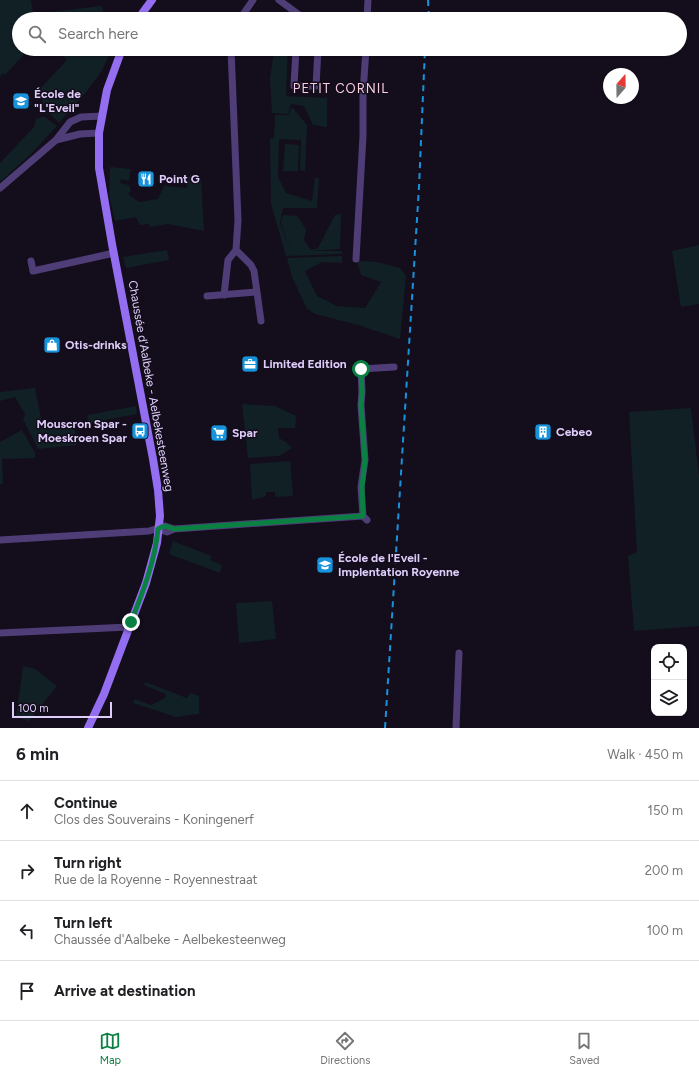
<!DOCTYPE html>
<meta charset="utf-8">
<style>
:root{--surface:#fff;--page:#f6f6f6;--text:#202124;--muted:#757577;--line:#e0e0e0;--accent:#0b8043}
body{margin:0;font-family:Figtree,sans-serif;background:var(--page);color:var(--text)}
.controls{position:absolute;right:12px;bottom:12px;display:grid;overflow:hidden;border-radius:8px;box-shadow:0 1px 3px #0004}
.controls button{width:36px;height:36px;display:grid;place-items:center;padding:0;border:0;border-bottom:1px solid var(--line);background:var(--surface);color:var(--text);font:20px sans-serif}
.compass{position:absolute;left:603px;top:68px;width:36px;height:36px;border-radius:50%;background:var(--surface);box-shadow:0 1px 3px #0004;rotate:20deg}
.scale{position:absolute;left:12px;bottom:10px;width:100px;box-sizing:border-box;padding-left:4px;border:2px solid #decdfa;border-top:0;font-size:11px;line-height:14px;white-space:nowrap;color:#decdfa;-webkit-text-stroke:3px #140d1c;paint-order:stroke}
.stop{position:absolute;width:12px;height:12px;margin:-9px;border:3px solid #0b8043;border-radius:50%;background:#fff}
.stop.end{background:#0b8043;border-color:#fff;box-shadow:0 1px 4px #0008}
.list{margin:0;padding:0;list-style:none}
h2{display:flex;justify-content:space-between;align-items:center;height:52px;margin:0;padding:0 16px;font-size:17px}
h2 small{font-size:13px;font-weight:400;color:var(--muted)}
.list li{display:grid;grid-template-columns:26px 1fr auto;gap:12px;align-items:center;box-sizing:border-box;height:60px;padding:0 16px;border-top:1px solid var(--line)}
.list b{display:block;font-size:15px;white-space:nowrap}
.list p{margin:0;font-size:13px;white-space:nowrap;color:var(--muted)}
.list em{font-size:13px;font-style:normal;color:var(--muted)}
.icon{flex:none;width:22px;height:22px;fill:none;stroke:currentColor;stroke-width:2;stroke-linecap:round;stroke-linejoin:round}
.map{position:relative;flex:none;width:699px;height:728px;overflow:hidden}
.search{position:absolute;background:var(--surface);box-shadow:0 1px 3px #0004;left:12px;right:12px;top:12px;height:44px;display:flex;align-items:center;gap:10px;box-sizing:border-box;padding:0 14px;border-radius:22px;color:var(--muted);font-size:15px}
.sheet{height:292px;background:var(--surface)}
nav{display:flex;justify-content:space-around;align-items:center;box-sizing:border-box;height:56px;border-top:1px solid var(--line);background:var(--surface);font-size:11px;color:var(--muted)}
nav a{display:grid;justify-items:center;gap:2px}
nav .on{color:var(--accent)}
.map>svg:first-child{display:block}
.green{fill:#112025}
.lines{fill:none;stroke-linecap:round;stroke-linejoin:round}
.street{stroke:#4e3d76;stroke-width:7}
.secondary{stroke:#946ef0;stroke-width:8}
.rail{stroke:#1793dc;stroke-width:2;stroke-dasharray:6 5;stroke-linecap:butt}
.route{stroke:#0b8043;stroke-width:5}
.labels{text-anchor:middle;stroke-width:3;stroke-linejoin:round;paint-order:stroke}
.poi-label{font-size:12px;font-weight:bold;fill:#decdfa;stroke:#140d1c;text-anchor:start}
.street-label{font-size:12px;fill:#decdfa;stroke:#140d1c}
.neighbourhood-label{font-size:13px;letter-spacing:1px;fill:#facfde;stroke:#140d1c}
</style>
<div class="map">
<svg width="699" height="728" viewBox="0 0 699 728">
<rect width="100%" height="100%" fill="#140d1c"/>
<path class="green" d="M0,0H31L33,14L102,6L105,19H19V49H29L5,75L3,73L0,77Z
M63,49H112L101,72L87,91L59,123L47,111L38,91L67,60L60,53Z
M274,49H288L286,96L327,98V127L313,125L304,106L291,104L288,114L272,113L270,79Z
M292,107L307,125L305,171L300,170L301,140L279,139L278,177L286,193L312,201L315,178H319L317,208H283L280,223L291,252L281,223L283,215L297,216L306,229L304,240L311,250L318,248L335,215L341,214L340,249L311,251H342V254L286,256L271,204L270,139L274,138L275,115H288Z
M42,117H45L57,126L31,154L0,182V163L34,127L36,119Z
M285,144L299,145L298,171H283Z
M110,167L131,169L129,181L121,179L120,183L129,185L131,191L128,194L139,202L158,199L164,186L187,188V176L201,177L204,231L168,224L150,227L149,224L140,225L136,217L115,221L109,196Z
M699,245V304L681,307L672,251Z
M167,250L169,260L126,268L123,257Z
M342,256V263L322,262L305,271L317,296L337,306L365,308L381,282L361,275L357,261L377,262L400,268L406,276L400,339L358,325L315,314L307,309L292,277L287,258Z
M35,388L43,428L74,423L77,445L38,449L23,419L25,414L15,397L0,401V392Z
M242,404L275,406L296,416L295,428H278L279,438L286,442L292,448L279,456L248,458Z
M136,406L137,414L89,423L87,415Z
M691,408L699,476V626L634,631L628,556L637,552L629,412Z
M22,430L35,453V458L2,459L3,484H0V442Z
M290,461L293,496L275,497V492H266V496L252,500L250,464Z
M173,541L212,556L210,560L222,565L220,573L169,554Z
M272,601L276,639L239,643L236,603Z
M23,666L35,669L57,686L29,721L16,717Z
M145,682L187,698L190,693L199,696V714L176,717L133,703L135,699L151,705L165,698L166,694L144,685Z"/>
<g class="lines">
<path class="street" d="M279,0L298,14L306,19
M240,19L253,0
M367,19L368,0
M296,49L294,86H316L318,49
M56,140L80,134L99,133
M0,188L56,140L70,122L81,117L102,116
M236,250L251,265L254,271L261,321
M356,259L363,136V93L366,49
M31,261L33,271L114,253
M224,295L228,260L236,250L238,220L231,49
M207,296L257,292
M363,516L361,487L365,460L361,405L362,392L361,369L394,367
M158,529L167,532L174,529L363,516L367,520
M0,540L149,531L165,526L174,529
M0,633L129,627
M456,728L459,653"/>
<path class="secondary" d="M138,19L152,0
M88,728L104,694L146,583L157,543L160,516L158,490L153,459L112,244L99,168V133L107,90L122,49"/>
<path class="rail" d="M428,0L429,19
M385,728L419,187L425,49"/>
</g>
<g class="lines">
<path class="route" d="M131,622C143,592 155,561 158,529C164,525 167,526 174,529L363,516L362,487L365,460L361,405L362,392L361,369"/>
</g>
<defs>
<g id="school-square" transform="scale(0.9)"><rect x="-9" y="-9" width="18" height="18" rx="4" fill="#1793dc" stroke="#140d1c"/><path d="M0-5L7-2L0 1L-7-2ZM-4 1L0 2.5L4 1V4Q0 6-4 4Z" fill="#fff"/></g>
<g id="restaurant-square" transform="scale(0.9)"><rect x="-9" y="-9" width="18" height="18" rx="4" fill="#1793dc" stroke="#140d1c"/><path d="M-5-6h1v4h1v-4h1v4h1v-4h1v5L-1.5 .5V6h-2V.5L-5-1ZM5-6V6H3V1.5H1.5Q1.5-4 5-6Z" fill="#fff"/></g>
<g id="shop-square" transform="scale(0.9)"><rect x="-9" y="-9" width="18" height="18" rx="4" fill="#1793dc" stroke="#140d1c"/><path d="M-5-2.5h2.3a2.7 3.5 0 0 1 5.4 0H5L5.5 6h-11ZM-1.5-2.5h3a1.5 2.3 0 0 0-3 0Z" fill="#fff"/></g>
<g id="office-square" transform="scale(0.9)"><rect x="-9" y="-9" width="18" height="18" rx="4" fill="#1793dc" stroke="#140d1c"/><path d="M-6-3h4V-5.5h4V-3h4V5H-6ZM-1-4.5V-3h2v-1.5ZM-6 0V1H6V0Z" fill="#fff"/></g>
<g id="bus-square" transform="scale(0.9)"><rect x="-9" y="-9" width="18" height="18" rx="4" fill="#1793dc" stroke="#140d1c"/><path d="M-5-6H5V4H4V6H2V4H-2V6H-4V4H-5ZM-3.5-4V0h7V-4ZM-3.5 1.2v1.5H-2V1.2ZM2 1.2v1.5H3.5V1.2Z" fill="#fff"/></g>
<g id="building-square" transform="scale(0.9)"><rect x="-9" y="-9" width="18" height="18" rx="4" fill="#1793dc" stroke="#140d1c"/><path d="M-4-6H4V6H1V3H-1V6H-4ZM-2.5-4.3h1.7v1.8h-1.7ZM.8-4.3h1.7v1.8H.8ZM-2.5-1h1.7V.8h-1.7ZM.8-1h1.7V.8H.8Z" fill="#fff"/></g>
<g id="supermarket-square" transform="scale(0.9)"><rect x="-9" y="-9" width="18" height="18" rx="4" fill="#1793dc" stroke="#140d1c"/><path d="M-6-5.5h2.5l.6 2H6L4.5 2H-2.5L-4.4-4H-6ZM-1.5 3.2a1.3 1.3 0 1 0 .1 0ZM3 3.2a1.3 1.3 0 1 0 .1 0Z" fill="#fff"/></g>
</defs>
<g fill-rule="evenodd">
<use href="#school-square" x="21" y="101"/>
<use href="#restaurant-square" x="146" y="179"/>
<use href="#shop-square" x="52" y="345"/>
<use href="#office-square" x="250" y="364"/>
<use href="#bus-square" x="140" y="431"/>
<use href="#building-square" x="543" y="432"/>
<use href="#supermarket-square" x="219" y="433"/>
<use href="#school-square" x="325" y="565"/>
</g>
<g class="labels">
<g class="poi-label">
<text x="34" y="98">École de<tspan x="34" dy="14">"L'Eveil"</tspan></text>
<text x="159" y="183">Point G</text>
<text x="65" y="349">Otis-drinks</text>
<text x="263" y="368">Limited Edition</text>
<text x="127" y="428" text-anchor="end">Mouscron Spar -<tspan x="127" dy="14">Moeskroen Spar</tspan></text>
<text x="556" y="436">Cebeo</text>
<text x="232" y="437">Spar</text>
<text x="338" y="562">École de l'Eveil -<tspan x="338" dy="14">Implentation Royenne</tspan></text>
</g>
<g class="street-label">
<text transform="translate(151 386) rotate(80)" y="4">Chaussée d'Aalbeke - Aelbekesteenweg</text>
</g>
<g class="neighbourhood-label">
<text x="341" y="93">PETIT CORNIL</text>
</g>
</g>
</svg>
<div class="controls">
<button><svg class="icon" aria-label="locate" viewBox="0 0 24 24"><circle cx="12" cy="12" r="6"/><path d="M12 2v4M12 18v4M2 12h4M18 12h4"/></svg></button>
<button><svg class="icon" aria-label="layers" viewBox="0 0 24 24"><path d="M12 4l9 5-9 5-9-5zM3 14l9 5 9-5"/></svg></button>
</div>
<svg class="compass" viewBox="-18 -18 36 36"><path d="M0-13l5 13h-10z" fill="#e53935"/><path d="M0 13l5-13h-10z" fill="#757577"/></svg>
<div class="scale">100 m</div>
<div class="stop" style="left:361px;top:369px"></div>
<div class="stop end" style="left:131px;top:622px"></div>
<div class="search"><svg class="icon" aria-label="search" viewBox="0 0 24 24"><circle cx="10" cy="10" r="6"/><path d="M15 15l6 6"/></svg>Search here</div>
</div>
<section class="sheet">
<h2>6 min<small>Walk · 450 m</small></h2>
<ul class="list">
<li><svg class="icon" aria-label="ahead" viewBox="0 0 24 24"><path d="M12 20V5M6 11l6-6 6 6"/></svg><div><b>Continue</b><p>Clos des Souverains - Koningenerf</p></div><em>150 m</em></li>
<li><svg class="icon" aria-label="right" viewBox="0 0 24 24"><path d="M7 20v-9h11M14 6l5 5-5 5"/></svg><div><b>Turn right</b><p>Rue de la Royenne - Royennestraat</p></div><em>200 m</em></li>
<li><svg class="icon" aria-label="left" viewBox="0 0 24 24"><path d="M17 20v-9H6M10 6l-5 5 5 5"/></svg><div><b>Turn left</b><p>Chaussée d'Aalbeke - Aelbekesteenweg</p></div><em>100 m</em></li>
<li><svg class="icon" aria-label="arrive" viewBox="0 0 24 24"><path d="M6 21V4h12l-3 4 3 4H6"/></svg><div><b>Arrive at destination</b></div></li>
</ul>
</section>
<nav>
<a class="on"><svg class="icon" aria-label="map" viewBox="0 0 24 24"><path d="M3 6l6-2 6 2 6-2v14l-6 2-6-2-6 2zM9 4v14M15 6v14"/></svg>Map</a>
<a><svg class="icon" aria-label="directions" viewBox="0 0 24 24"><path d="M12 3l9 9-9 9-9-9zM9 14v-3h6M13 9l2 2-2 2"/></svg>Directions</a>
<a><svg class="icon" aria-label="saved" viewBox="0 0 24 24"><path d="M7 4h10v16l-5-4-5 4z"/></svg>Saved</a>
</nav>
